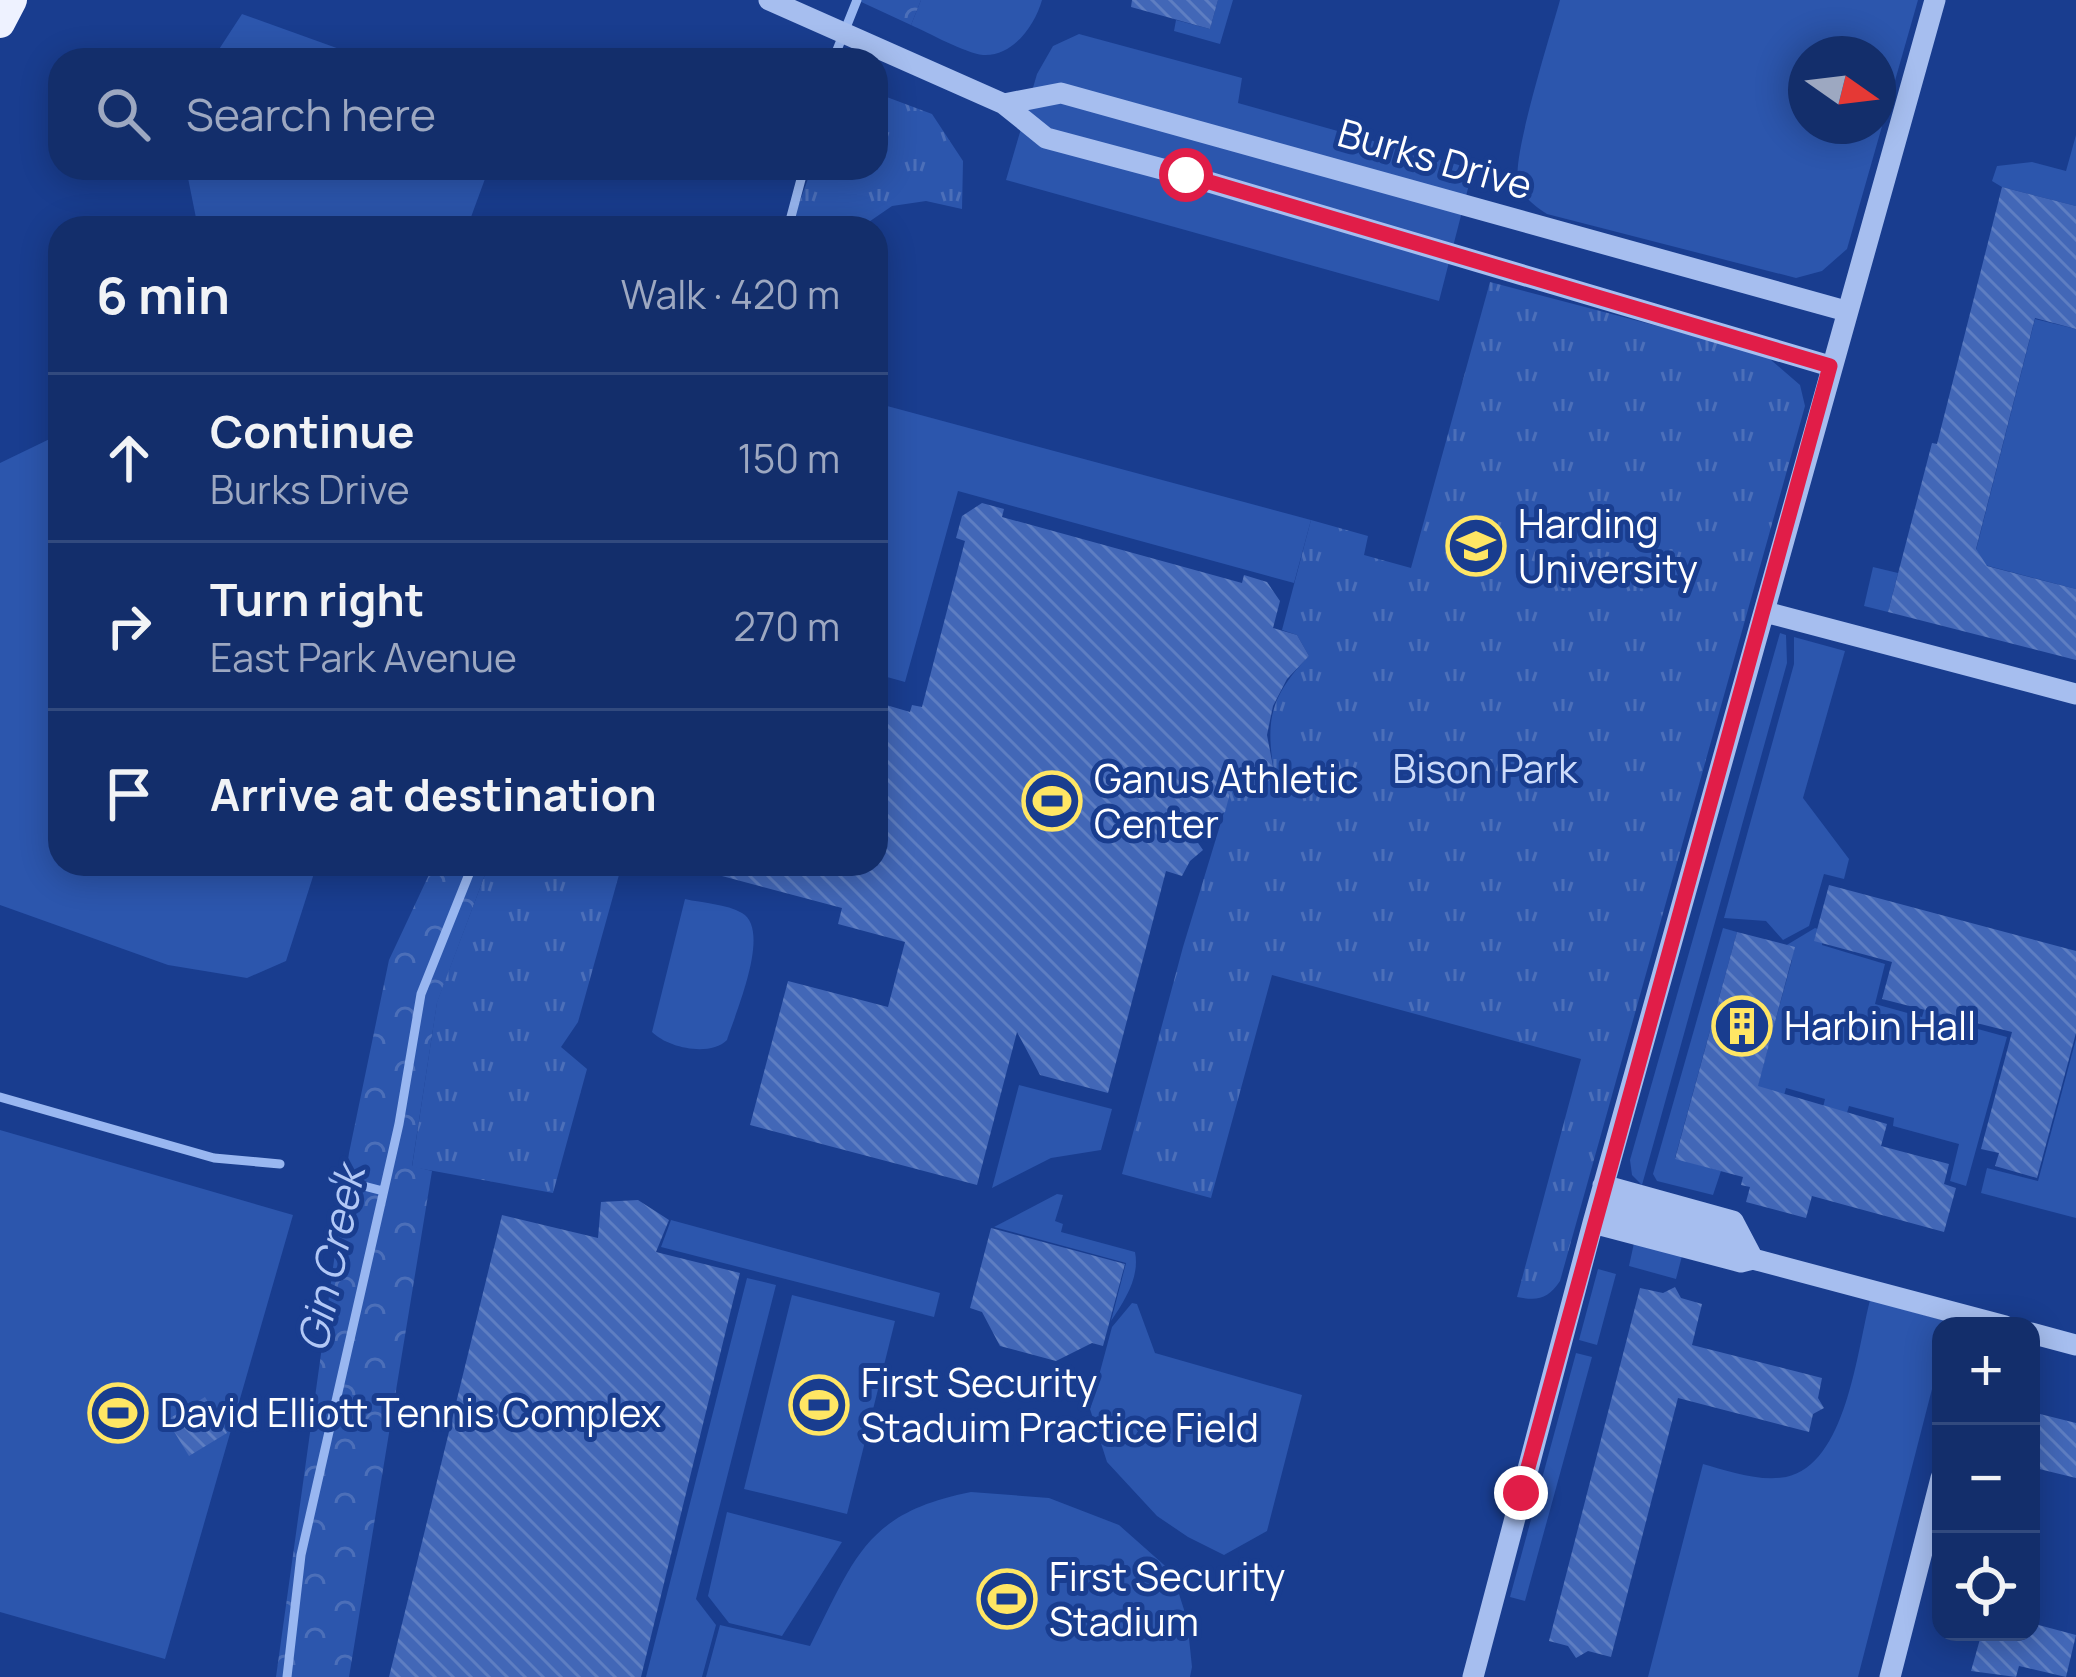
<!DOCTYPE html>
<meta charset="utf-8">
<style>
:root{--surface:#132e6b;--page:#203a73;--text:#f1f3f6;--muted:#9da8c1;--line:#324a7e}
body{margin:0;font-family:Manrope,sans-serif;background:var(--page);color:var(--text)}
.controls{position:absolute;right:36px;bottom:36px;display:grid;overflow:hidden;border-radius:24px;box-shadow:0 6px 30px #0003}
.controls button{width:108px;height:108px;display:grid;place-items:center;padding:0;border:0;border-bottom:3px solid var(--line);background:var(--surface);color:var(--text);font:60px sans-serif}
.compass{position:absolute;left:1788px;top:36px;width:108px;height:108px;border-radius:50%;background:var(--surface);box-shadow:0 6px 30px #0003;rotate:104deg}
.stop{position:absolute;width:36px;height:36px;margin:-27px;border:9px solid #e11d48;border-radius:50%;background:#fff}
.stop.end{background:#e11d48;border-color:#fff;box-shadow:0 3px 12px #0008}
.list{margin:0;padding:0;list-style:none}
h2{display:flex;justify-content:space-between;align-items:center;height:156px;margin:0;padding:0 48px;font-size:51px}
h2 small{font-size:39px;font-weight:400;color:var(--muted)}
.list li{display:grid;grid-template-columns:78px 1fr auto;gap:36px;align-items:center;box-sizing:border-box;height:168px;padding:0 48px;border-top:3px solid var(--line)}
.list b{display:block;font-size:45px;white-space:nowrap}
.list p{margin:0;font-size:39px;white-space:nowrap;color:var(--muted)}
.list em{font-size:39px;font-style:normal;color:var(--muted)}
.icon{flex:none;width:66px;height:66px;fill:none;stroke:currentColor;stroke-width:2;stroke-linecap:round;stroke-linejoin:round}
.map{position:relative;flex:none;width:2076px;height:1677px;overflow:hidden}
.search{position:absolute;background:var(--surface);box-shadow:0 6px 30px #0003;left:48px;top:48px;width:840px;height:132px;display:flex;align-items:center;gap:30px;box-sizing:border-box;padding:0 42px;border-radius:36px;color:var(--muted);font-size:45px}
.panel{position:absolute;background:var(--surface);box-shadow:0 6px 30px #0003;left:48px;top:216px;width:840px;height:660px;border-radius:36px}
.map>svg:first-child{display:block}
.green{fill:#2c56ad;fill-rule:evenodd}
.forest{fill:url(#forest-crowns)}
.park{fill:url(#park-tufts)}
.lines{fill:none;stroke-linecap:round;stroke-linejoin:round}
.stream{stroke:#99b7f1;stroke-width:9}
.building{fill:url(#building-back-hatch)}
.minor{stroke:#a6beef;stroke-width:21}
.major{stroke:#eef2ff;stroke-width:30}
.route{stroke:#e11d48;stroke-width:15}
.labels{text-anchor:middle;stroke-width:10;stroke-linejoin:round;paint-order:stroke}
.street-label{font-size:39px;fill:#fff;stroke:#193d8f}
.poi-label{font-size:39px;fill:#fff;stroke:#193d8f;text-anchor:start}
.park-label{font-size:39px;fill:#ccdbfa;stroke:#193d8f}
.water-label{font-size:42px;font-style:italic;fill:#b2c8f6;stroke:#193d8f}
</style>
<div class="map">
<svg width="2076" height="1677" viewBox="0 0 2076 1677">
<defs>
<pattern id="forest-crowns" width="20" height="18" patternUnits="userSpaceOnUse" patternTransform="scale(3)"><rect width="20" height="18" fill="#2c56ad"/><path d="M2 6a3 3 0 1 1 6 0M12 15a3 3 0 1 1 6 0" fill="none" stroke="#4c6fb9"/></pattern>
<pattern id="park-tufts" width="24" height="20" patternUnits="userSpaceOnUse" patternTransform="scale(3)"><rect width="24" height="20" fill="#2c56ad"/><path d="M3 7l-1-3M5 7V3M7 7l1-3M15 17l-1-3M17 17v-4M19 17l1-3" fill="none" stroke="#4c6fb9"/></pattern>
<pattern id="building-back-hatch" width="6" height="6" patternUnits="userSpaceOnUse" patternTransform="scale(3)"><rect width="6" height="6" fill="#4267b7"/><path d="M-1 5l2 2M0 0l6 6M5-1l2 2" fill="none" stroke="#5e7ec2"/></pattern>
</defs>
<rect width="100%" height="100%" fill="#193d8f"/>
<path class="green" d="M921,0H1042C1035,25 1013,57 983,55C965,53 929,33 911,25Z
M1218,0H1233L1220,44L1174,31L1176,20L1210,29Z
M1560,0H1918L1847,249L1822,271L1796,278L1547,214C1533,205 1521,196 1518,179C1513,153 1551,33 1560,0ZM1878,54V126H1806V54Z
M242,14L370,60H212Z
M1079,34L1242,78L1238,103L1473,169L1439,301L1006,180L1037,74L1053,46Z
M2076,135V206L2002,187L1992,181L1997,166L2032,162L2066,171Z
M186,168H489L467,228H198Z
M2035,319L2076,329V589L1973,562Z
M876,403L1311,520L1294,583L958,491L905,682L876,674Z
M60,434V864H317L286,961L247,978L168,965L0,905V463Z
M1873,567L1898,573L1888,612L1864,606Z
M1780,633L1786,635L1787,663L1642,1185L1632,1175L1630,1160Z
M1794,637L1845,651L1803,798L1849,859L1844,879L1824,874L1809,926L1783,940L1766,921L1724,918L1794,664Z
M685,899C702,903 727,904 742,913C772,930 735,1014 727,1040C710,1057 668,1048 652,1032Z
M1723,928L1737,932L1675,1158L1721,1171L1713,1195L1657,1181L1653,1174Z
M1815,928L1824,931L1822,945L1885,964L1875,1004L1922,1017L1932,982L1953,988L1945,1020L2007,1037L1966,1186L1950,1181L1959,1144L1893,1126L1894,1118L1849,1106L1842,1130L1819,1124L1825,1099L1786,1088L1778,1118L1751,1110L1792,960L1772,954Z
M2076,1039V1218L1981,1193L1987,1168L2038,1181Z
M1019,1085L1112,1109L1101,1150L1051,1158L992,1188Z
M0,1130L293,1215L165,1659L0,1612Z
M1057,1194L1063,1195L1055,1221L1063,1224L1061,1232L1135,1252C1140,1277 1125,1300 1111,1321L1126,1263L994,1227Z
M671,1220L940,1293L934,1317L661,1247Z
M1634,1243L1682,1256L1676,1279L1629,1266Z
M1598,1269L1616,1274L1597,1345L1579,1340Z
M747,1278L776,1285L696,1599L716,1625L702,1677H646Z
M792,1295L895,1321L847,1514L744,1489Z
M1870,1300L1949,1322L1948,1326H1941V1354L1858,1677H1648L1703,1464C1728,1471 1759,1482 1786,1477C1846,1465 1857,1351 1870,1300Z
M1132,1303L1137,1304L1155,1353L1302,1395L1267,1531L1224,1555L1188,1537L1157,1516L1107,1462L1090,1409L1112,1327Z
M1576,1353L1592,1357L1525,1601L1510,1597Z
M971,1492L1049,1498L1119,1525L1172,1572L1187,1619L1192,1667L1190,1677H706L720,1625L810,1646C855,1558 865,1513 971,1492Z
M727,1512L842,1542L782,1636L729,1623L708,1596Z"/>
<path class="forest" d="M857,0H921L911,25Z
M434,864H489L437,1003L412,1166L432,1171L349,1677H276L349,1153L389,960Z"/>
<path class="park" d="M884,96L932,114L963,161L962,209L926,201L892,206L860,228H790L812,168H876V117Z
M1490,282L1764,354L1800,385L1805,406L1560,1281C1548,1299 1538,1301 1517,1297L1581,1059L1272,975L1211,1198L1122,1174L1183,947L1232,786L1250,791L1275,777C1265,722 1269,697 1309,656L1297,635L1282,630L1311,520L1368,536L1364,555L1411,568Z
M489,864H622L578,1022L561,1047L587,1069L553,1193L412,1167L437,1002Z"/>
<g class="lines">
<path class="stream" d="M833,60L857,0
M788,228L804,168
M0,1097L214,1158L280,1164
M333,1178L383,1191
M287,1677L301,1555L399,1124L421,994L473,864"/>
</g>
<path class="building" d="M1132,0H1218L1210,29L1131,7Z
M2002,187L2076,206V329L2035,318L1976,549L1987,566L2076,589V660L1888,612L1932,443L1937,444Z
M982,503L1004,509L1002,517L1242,583L1244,575L1267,582L1280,601L1273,628L1297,635L1309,656L1287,679L1273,706L1267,735L1275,777L1250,791L1232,786L1225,812L1189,830L1203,850L1190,861L1182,876L1166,871L1108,1093L1040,1075L1017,1032L977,1185L750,1125L788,981L888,1007L905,942L838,924L842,908L707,872L708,864H876V702L910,712L912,705L922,707L965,541L956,538L962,516Z
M1829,885L2076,951V1033L2037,1178L1995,1166L1999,1153L1981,1149L2012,1032L1882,999L1892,962L1814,941Z
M1737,932L1795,947L1758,1086L1887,1124L1881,1146L1949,1164L1944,1184L1956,1188L1944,1232L1812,1196L1806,1218L1746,1202L1750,1187L1741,1185L1743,1177L1675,1159Z
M638,1200L669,1220L656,1252L740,1273L641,1677H389L502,1215L598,1238L601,1202Z
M991,1228L1125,1264L1103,1346L1092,1343L1056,1361L1000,1346L982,1312L970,1308Z
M1675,1287L1681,1298L1702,1304L1692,1345L1822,1378L1818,1398L1824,1408L1813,1414L1809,1432L1678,1398L1611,1657L1588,1651L1576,1658L1568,1646L1549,1641L1640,1288L1663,1293Z
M205,1397L227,1433L189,1456L167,1420Z
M2040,1414L2076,1423V1478L2031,1467Z
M2031,1623L2076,1635L2066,1677L2019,1666L2016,1677L1971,1671L1982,1632H2031Z"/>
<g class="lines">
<path class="minor" d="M769,0L1004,104L1046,138L1192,177L1830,366
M1004,104L1061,93L1846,311
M1765,612L2076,694
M1603,1185L1733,1221L1753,1259
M1598,1205L1745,1245
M1593,1223L1741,1262L1753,1259L2005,1326
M2031,1333L2076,1345
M1473,1677L1593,1223L1935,0
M1890,1677L1941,1478"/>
<path class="major" d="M0,23L12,0"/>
</g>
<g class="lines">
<path class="route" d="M1186,175L1830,366L1521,1493"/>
</g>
<defs>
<g id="university-ring" transform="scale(3)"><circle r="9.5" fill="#193d8f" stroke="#ffe664" stroke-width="1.5"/><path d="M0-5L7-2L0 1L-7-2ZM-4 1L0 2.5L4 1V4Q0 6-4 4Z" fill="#ffe664"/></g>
<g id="stadium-ring" transform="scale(3)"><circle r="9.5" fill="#193d8f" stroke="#ffe664" stroke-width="1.5"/><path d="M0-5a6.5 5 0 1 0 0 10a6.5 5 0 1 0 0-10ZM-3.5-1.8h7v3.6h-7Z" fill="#ffe664"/></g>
<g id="building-ring" transform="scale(3)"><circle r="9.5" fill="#193d8f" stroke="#ffe664" stroke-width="1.5"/><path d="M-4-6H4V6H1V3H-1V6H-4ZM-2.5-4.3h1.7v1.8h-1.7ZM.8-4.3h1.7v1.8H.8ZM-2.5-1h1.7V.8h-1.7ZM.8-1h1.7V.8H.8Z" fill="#ffe664"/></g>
</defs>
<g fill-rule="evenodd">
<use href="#university-ring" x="1476" y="546"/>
<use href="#stadium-ring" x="1052" y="801"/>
<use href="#building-ring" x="1742" y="1026"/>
<use href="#stadium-ring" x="819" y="1405"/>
<use href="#stadium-ring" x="118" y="1413"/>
<use href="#stadium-ring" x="1007" y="1599"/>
</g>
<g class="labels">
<g class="street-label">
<text transform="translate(1435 159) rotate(16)" y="14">Burks Drive</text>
</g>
<g class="poi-label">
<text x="1518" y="538">Harding<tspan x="1518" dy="45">University</tspan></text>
<text x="1094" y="793">Ganus Athletic<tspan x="1094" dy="45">Center</tspan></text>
<text x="1784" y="1040">Harbin Hall</text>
<text x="861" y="1397">First Security<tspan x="861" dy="45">Staduim Practice Field</tspan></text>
<text x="160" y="1427">David Elliott Tennis Complex</text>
<text x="1049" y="1591">First Security<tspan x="1049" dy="45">Stadium</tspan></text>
</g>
<g class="park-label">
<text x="1485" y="783">Bison Park</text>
</g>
<g class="water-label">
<text transform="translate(331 1259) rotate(-78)" y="15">Gin Creek</text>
</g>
</g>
</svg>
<div class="controls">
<button>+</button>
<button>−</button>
<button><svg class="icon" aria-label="locate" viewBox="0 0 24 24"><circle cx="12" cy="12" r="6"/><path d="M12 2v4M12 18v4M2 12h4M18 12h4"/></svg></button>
</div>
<svg class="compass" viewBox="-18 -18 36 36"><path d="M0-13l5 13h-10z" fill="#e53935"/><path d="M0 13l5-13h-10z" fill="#9da8c1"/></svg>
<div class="stop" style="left:1186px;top:175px"></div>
<div class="stop end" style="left:1521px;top:1493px"></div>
<div class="search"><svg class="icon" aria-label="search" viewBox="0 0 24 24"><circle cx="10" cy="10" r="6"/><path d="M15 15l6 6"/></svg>Search here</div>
<section class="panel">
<h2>6 min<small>Walk · 420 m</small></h2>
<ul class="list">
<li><svg class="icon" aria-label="ahead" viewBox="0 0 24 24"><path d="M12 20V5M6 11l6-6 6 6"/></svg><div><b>Continue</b><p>Burks Drive</p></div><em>150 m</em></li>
<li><svg class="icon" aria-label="right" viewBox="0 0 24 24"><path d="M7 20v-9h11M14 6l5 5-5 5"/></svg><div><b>Turn right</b><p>East Park Avenue</p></div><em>270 m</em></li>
<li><svg class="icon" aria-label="arrive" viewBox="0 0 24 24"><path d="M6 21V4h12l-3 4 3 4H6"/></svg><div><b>Arrive at destination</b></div></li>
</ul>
</section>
</div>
